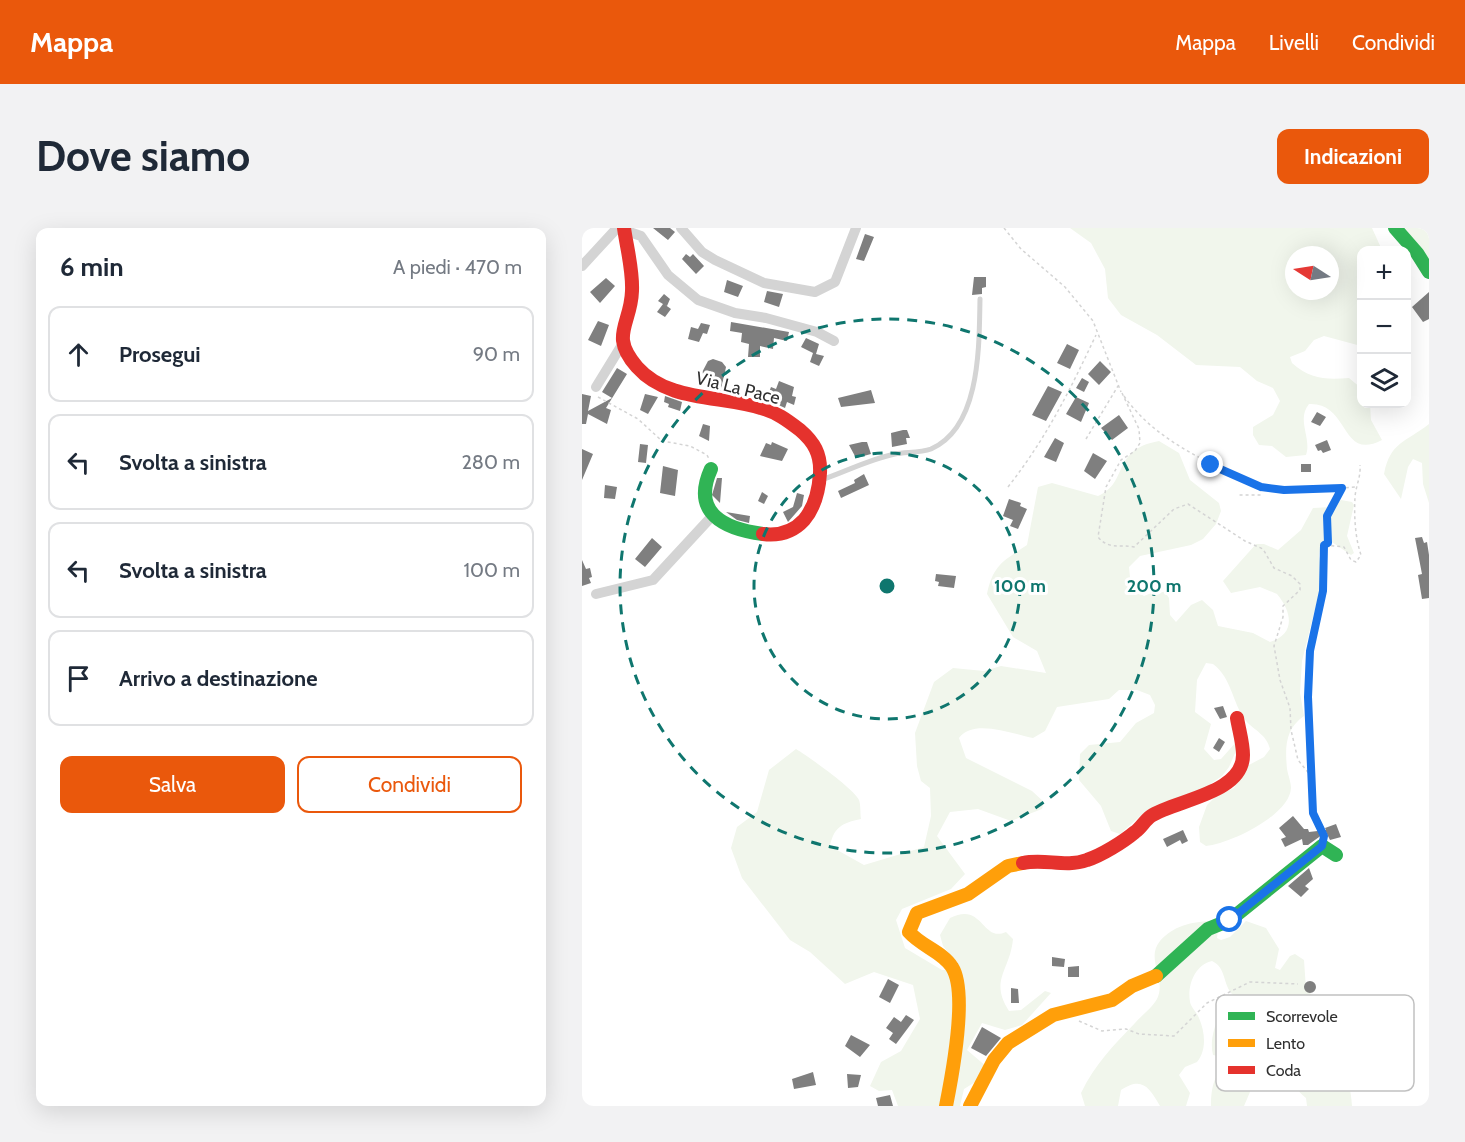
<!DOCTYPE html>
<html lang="it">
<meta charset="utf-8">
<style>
:root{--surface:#fff;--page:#f2f2f3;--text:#1f2937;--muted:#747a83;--line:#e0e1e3;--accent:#ea580c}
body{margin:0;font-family:Cabin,sans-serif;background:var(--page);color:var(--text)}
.controls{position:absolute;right:18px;top:18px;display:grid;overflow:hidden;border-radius:12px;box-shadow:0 6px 24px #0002}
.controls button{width:54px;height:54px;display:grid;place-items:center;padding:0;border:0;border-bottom:2px solid var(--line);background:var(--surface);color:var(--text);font:30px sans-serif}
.compass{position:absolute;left:703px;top:18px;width:54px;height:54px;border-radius:50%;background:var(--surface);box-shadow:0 6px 24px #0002;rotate:282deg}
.stop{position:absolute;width:18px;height:18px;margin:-14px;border:4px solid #1a73e8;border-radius:50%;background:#fff}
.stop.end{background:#1a73e8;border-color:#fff;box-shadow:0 2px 6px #0008}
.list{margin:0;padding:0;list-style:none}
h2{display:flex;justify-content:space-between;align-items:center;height:78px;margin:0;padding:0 24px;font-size:26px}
h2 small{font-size:20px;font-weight:400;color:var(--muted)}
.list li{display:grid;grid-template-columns:39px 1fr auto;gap:18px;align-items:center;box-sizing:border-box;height:96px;margin:0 12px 12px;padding:0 12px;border:2px solid var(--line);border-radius:12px}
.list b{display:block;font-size:22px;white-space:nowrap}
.list em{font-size:20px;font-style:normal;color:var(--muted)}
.actions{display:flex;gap:12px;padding:18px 24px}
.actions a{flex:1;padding:14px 0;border:2px solid var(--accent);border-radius:12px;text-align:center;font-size:21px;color:var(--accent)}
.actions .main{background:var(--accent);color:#fff}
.icon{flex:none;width:33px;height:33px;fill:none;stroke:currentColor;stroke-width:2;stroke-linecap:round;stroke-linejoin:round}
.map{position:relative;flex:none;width:847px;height:878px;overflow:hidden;border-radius:12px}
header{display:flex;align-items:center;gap:36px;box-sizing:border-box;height:84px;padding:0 30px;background:var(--accent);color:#fff}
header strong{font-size:28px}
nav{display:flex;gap:33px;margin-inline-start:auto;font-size:21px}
.intro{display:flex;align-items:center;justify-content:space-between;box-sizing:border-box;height:144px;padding:0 36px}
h1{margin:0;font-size:42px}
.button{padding:15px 27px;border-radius:12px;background:var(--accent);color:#fff;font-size:21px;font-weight:700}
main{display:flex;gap:36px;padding:0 36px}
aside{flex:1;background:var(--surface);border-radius:12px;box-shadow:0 6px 24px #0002}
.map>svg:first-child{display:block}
.green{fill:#f1f6ec;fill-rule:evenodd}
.building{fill:#7f7f7f}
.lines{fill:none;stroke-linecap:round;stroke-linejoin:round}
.path{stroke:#d4d4d4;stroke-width:1.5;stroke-dasharray:3 3;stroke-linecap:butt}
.lane{stroke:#d4d4d4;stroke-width:5}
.street{stroke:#d4d4d4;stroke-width:10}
.fast{stroke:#30b455;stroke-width:14}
.slow{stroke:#ff9f0a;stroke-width:14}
.jam{stroke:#e5322d;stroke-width:14}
.route{stroke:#1a73e8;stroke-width:8}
.ring{fill:none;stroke:#0f766e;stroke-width:3;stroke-dasharray:10 8}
.labels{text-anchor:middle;stroke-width:6;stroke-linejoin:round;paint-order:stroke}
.street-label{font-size:18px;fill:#303030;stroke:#fff}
.key{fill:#fff;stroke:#c1c1c1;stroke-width:1.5}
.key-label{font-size:16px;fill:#303030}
.centre{fill:#0f766e;stroke:#fff;stroke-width:3}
.ring-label{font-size:18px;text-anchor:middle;font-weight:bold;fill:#0f766e;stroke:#fff;stroke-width:6;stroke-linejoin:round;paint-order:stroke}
</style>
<header>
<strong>Mappa</strong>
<nav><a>Mappa</a><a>Livelli</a><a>Condividi</a></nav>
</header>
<div class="intro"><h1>Dove siamo</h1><a class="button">Indicazioni</a></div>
<main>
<aside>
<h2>6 min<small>A piedi · 470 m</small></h2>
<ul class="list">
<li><svg class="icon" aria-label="ahead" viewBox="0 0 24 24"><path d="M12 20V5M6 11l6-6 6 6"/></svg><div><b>Prosegui</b></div><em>90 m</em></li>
<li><svg class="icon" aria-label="left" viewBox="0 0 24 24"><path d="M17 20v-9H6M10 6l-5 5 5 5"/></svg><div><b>Svolta a sinistra</b></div><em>280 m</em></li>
<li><svg class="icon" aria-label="left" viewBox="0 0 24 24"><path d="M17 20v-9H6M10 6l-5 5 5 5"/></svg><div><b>Svolta a sinistra</b></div><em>100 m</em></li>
<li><svg class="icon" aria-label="arrive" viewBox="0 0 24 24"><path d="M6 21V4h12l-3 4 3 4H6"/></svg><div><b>Arrivo a destinazione</b></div></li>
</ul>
<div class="actions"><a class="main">Salva</a><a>Condividi</a></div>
</aside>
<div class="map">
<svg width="847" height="878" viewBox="0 0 847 878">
<rect width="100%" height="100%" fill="#fff"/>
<path class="green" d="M488,0H790L800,22H780L779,118L742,108L732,112L723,123L708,129L710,135C728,151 744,152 767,150L779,160L780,176H788L789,192L800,212C758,234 768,174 727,176C714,192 730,210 724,227L704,229L690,218L677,217L671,207V199L691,187L698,173L691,160L675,153L658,139L614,137L575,107L539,87L526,70L523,41L509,15ZM712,27H748V63H712Z
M822,0H847V32Z
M847,196V275L841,256L840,235L831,231L826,239L819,271L802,246C808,214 824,214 847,196Z
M577,213L597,225L608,252L637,275L639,283L634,296L621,311L609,317L558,328L547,339L549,360L562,368L572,364H583L587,370L588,387L594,394L609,377L620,372L631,382L636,398L671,405L688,414C714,406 710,384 695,366L678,359L649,365L641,353L674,316H682L696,322L719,302L731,280L750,279L759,272L770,274L772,277L765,308L772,325L769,327L747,312L739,317L737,328L741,349L720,433L718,465L722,488C703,501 703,519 705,541C706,547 709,554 709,560C708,587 648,616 624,618L618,614L617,599L625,577L634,568L652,560L665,538L682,529L688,521C685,507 672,502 664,493C650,475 650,450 631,436L624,435L615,452L613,484L629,496L622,521L632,532L639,531L655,513L657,516L647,539L640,548L618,563L564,583L538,606L529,603L519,578L497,552L498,526L507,517L538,514L554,495L572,485L573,477L568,467L555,462H537L527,471L475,479L463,503L451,510C431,506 391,490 377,510L384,530L450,563L462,574L460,581L429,593L396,581L368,584L355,608L383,646L369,661L320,681L314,692L323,720L360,742H376L378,739L361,718L358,707L368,690C401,673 400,715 424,704L431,711C428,743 407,752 427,783L439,782L463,763L469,765L440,797L423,802L400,795L385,822L405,839L398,851L382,861L378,878H316L310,862L297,863L288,858L299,834L319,823L338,791L331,757L292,744L263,756L228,724L208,712L160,650L149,620L155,599L175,584L187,542L214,521C227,529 271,560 277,572C279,578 278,585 279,591C260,595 252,599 248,618L282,637L342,619L349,588L348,560L339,553L335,538L333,505L352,454L371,440L402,443L419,438L464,445L455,423L431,409L405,366C411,337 421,333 445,317L456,259L470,255L516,268C548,254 528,222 577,213Z
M628,693L636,702L635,710L639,712L648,709L664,693L684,700L697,721L693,740L698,742L708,728L713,726L722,732L724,761L731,768L735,794L745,806L739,829L744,837L756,834C766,847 769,862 770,878H725L724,870C708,857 703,839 699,819L689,816V787L665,800L673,825L665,849L668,864L662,878H629C629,857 633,847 646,830L631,827C626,807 638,782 651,767C640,756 645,740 630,733C613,737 605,757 608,774C609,779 615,785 617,790C623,804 625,822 615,834L603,839L597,847L608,865L604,878H578C567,859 560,848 539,862L536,878H503L499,865C513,836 531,818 553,795C559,788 570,780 575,771C585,751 563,731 578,713C591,698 609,694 628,693Z"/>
<path class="building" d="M71,0H88L93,4L86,12Z
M283,6L292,9L282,33L274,31Z
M104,26L108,29L111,26L122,38L114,46L100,31Z
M392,49H404V59L400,60V66L390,67Z
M24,50L33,58L18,75L8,64Z
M145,52L161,58L156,69L142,64Z
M185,63L201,66L197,79L182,74Z
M847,64V91L841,94L830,79Z
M82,66L88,71L85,78L82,76L89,81L83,89L75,84L81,76L76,73Z
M16,93L27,97L19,118L6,112Z
M149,94L207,104L205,113L192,110L191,121L178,118V129H166L167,116L159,114L160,105L148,103Z
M119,95L128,97L125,106L121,105L117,114L106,111L109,99L116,101Z
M224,110L237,116L234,126L242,128L237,138L228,134L231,125L219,119Z
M485,116L497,122L488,141L475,135Z
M131,131L140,134L144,139L139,163L115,154L126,133Z
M518,133L529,144L517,157L506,146Z
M35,140L45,146L24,180L29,182L25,196L6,186L4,196H0V166L9,168L6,183L30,170L20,164Z
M500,150L507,154L502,164L494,160Z
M197,153L212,159L210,168L214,169L212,177L205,174L203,180L190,174L193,169L186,167L189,159L194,161Z
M466,158L480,164L464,193L450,187Z
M289,162L293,175L259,179L256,170Z
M63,166L76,169L66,186L58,182Z
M83,168L100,174L98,183L86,179L87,176L82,174Z
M494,169L507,175L499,194L484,186Z
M735,184L744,189L738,198L729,194Z
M537,187L546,200L530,212L519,200Z
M121,196L128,198L127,213L117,208Z
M321,202H325L328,210H324L325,216L310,219L309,205Z
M473,210L482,215L474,234L462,229Z
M745,212L749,222L741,225L739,222L736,223L733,217Z
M190,214L206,221L200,233L178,228L184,215L189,217Z
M280,214H285L289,226L274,230L267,217Z
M58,216L66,217L64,235L56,234Z
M0,221L11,226L0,252Z
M511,225L525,233L513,251L502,243Z
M719,236H729V244H719Z
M81,238L96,242L93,268L78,265Z
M282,246L287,257L259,270L256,263L273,255L272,252Z
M135,250H140L138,275L130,267Z
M23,257L35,259L33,271L22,270Z
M180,264L186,268L182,276L176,273Z
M215,265L222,267L220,278L206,294L201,284L211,279Z
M427,271L439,275L438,278L445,281L436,301L428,298L431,292L421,288Z
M144,284L168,288L167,295L155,292Z
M840,309L842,315L845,314L847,327V370L840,371L836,347L840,346L833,310Z
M70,310L80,319L63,339L53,331Z
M0,332L4,341L8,340L10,349L7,350L9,355L0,358Z
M354,346L374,348L372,360L356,358L357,354L353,353Z
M641,478L645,489L638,491L632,480Z
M637,510L643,514L637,524L631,520Z
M711,588L722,601H726L727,604L744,602L743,600L754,596L759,609L748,612L744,604L726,617H721L720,611L703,619L699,611L704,609L697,600Z
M601,602L606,613L600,616L598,612L585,619L581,611Z
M727,640L731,651L723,658L727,661L719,669L706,658Z
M470,729L483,731L482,739L470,738Z
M497,738V749H486V739Z
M306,751L317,757L308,775L297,769Z
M722 759a6 6 0 1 1 12 0a6 6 0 1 1-12 0Z
M429,760L436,761L437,775H429Z
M324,787L332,792L314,816L307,811L311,805L304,800L312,789L319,794Z
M400,799L419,810L404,828L389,820Z
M269,807L288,817L278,829L263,818Z
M231,844L234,857L212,861L210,851Z
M265,846L279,847L276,859L266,860Z
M308,867L311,878H296L294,870Z"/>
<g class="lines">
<path class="path" d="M422,0L439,21L483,59L511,93L539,164
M540,165L557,201L558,215L553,223L539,232L524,259L516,309C527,322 537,316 552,319L592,281L606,276L663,313L681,321L692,340L710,348L718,356V362L701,378V389L692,418L698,452L708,480L709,502L716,532L729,548
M542,168C574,214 630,236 679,259L678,267H655
M16,169L56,191L80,213L108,218L125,227L127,231
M504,211L536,158
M426,259C465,209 487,164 514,107
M680,259L728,262L774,259
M746,314L745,288L760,260
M741,606L731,584L726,469L728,423L741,363L742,317L762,319L769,332L774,334L779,327C773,309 772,288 773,269C774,257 779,249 778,237
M497,793L520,803L544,801L557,806L592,808L625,775L668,754L716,756"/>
<path class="lane" d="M239,252C263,244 288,231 313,226C324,224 338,225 349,221C399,199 397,117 398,71"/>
<path class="street" d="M99,0L120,24L133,32L182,55L233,64L253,54L274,0
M42,2L59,8L86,47L116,72L153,85L184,90L235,104L252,113
M0,38L35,0
M14,159L41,115
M14,366L71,352L132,286"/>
<path class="fast" d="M813,0L835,25L847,44
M129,241C109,285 142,301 181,306
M574,748L626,701L648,692L740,618L754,627"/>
<path class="slow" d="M364,878C370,848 386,764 370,739C361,724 339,718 327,704L335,685L386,666L426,638L441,635
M388,878L412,832L426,815L471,787L530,772L550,758L574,748"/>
<path class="jam" d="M42,0C45,21 51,42 50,63C49,97 27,107 55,139C86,174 138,167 179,180C194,184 205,192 218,202C232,214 239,226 238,245C237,262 233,279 222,292C211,304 197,308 181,306
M441,635C463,630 483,640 505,632C520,627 541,614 553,604C559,600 563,592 569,588C593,572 661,566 661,527C661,515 657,502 655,490"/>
</g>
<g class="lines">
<path class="route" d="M629,237L679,259L702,262L760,260L745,288L746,315L742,317L741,363L728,423L726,469L731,585L742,608L740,618L648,692"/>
</g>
<g class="ring">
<circle cx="305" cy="358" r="133"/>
<circle cx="305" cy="358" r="267"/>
</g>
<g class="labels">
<g class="street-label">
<text transform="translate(156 160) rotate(14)" y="6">Via La Pace</text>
</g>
</g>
<rect x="634" y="767" width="198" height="96" rx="9" class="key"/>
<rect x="646" y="784" width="27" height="8" fill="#30b455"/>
<rect x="646" y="811" width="27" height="8" fill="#ff9f0a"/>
<rect x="646" y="838" width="27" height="8" fill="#e5322d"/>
<g class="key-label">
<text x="684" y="794">Scorrevole</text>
<text x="684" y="821">Lento</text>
<text x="684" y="848">Coda</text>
</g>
<circle cx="305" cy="358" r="9" class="centre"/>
<g class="ring-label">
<text x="438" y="364">100 m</text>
<text x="572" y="364">200 m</text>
</g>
</svg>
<div class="controls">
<button>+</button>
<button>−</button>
<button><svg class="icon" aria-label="layers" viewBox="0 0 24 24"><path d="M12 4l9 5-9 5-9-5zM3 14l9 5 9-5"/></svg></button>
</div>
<svg class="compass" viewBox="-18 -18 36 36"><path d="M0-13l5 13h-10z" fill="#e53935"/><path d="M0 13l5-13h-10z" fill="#747a83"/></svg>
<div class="stop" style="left:648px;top:692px"></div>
<div class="stop end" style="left:629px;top:237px"></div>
</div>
</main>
